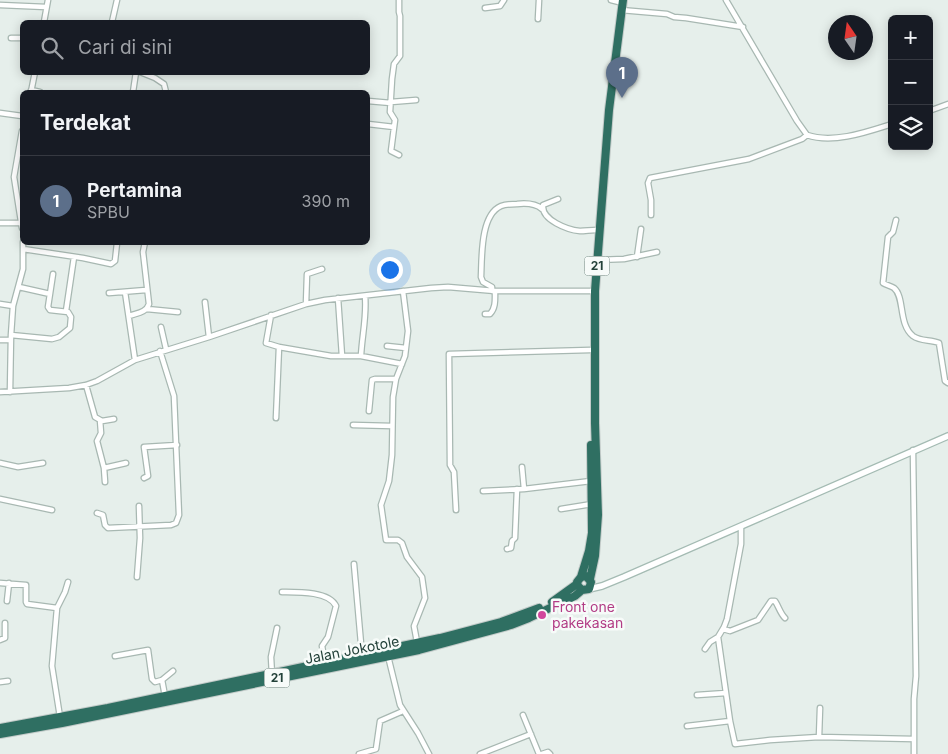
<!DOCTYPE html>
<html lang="id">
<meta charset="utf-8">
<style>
:root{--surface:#171b24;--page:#242831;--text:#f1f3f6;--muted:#9ea1a6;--line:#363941;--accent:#f4845f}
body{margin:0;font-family:Inter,sans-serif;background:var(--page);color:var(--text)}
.controls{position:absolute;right:15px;top:15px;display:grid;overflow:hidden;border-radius:8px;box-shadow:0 2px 12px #0003}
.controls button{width:45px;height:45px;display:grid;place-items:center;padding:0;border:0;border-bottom:1px solid var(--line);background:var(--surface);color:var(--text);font:25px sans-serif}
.compass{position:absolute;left:828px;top:15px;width:45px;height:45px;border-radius:50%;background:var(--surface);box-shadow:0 2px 12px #0003;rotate:347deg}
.you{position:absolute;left:389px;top:269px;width:18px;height:18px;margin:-12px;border:4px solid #fff;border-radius:50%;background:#1a73e8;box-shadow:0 0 0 8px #1a73e833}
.badge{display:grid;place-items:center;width:32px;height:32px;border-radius:50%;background:var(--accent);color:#fff;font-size:16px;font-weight:700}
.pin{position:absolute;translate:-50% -41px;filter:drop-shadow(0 1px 2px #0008)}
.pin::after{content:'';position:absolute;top:26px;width:18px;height:15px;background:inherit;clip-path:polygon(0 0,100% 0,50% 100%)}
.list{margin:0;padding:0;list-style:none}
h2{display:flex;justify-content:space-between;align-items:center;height:65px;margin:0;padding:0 20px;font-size:21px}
h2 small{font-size:16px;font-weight:400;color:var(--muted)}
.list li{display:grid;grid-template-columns:32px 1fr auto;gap:15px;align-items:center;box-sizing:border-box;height:90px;padding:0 20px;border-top:1px solid var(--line)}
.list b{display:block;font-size:19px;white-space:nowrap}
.list p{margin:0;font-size:16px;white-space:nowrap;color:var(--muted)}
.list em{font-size:16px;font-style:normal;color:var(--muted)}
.icon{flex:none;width:28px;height:28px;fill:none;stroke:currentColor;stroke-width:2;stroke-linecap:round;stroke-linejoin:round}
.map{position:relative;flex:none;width:948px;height:754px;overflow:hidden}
.search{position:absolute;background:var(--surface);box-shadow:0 2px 12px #0003;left:20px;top:20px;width:350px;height:55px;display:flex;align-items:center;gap:12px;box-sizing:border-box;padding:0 18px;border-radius:8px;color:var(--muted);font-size:19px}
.panel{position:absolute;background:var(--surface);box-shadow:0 2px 12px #0003;left:20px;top:90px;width:350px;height:155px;border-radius:8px}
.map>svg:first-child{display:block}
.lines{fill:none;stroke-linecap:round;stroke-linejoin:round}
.street-casing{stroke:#a8b8b2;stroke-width:7}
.secondary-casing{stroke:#a4bbb3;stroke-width:8}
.highway-casing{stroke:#c2cac8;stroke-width:10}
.street{stroke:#fff;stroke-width:4.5}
.secondary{stroke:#fff;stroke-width:5.5}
.highway{stroke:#2f6f62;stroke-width:8}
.hotel-dot{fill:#d1479c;stroke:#f7fbf9;stroke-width:2}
.labels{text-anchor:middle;stroke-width:5;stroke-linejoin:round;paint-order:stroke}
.shield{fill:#f7fbf9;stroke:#637a73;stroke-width:1}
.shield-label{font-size:12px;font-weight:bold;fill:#24423a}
.hotel-label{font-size:14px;fill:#b23c85;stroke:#f7fbf9;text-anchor:start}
.street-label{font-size:14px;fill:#24423a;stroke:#f7fbf9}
</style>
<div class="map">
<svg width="948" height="754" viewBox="0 0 948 754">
<rect width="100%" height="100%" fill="#e6efeb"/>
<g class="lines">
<g class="street-casing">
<path id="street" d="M399,0V12L400,16V56L394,64L392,79L390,112L395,120L391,151L399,155
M611,0L619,2
M726,0L797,121L807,135C833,144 867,132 892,124
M0,5L46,7
M485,8L500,6L504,0
M621,10L667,14L674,17L686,18L743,27
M538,19L539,0
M44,22L48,0
M112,22L117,0
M11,38H22
M140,72L155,78L164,84L166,92
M31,90L40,92
M31,92L35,72
M133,92L136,72
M368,101L391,103
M391,102L416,100
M929,111L948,104
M0,113L22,116
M368,124L394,127
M22,131L14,177L22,228
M558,199L543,205C541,220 568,230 580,231C585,231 591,230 596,230
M651,215V200L648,183L650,178L749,159L802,139L807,135
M896,220L893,232L888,237L883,283C886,285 891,286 894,288C905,297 898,324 913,336C921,342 931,339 939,343L945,381L948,383
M0,223H22
M23,249L83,258L111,264L115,261L117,243
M637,257L641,229
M597,260L624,259L657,252
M19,287L50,294
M403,291L408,331L405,356L396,379L393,397L392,455L389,481L381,505L386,540H398L402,543L407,557L422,577L425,598L414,626L417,642
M492,291V287L483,282L481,277C482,258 480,215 501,206C506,204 512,204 517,204C526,203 535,203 542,209
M125,292L135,360
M109,293L146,290
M338,298L342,356
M205,302L209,337
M0,304L13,306
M306,304L307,274L322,269
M147,309L178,312
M66,311L74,257
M485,314H490C496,308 495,299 495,291
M271,315L266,343L279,347
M129,316C137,313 146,313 149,304L143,252L145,242
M161,327L166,349
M11,335L52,339L59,337L70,328L71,317L68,312L50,310L48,307L53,274
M0,340H10
M387,346L406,348
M361,356C362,335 367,316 365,296
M86,385L95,417L102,421L114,419
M0,392L69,388L86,385L97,381L135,360L209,337L306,304L325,300L431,288L448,287L495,291H595
M10,392L11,335L13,306L23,269V242
M369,411L372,380L375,379H396
M276,418L279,347L331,356H361L402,364
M100,420L101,433L97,441L104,468L105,482
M353,425L392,426
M913,450L916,676L914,699V754
M0,463L18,467L43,463
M522,467L524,489
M104,468L126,463
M144,478L148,476L144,447L177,445
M483,491L524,489L591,481
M0,499L52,510
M561,509L592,504
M456,510L454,472L450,465L449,354L590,350
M97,513L103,515L105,525L108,528L171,525L176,523L179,515L174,396L160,351
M741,527V544L727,619L724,627L718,637L730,721L735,744L770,740L819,737L914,739
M507,549L511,548L512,541L515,538L517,489
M354,564L362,655
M137,577L140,538L139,506
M0,583L26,585V602L27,604L57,608
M282,592C297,592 329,591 336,606L328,637L322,646L325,662
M7,601L9,583
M723,629L730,631L758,620L771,601H775C779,607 780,613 785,618
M0,640L5,638V623
M705,649L710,642L718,637
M115,656L148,650L152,679L155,682L162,680L165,696
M388,656L400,705L418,733L429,754
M272,675L271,657L277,628
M162,680L173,671
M0,682L8,681
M697,695L726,693
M523,715L539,754
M60,717L52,666L57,608L65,592L68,582
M687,726L730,721
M819,737L820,708
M359,754L376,749L380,721L403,711
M480,754L531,734
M542,754L548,752L550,754"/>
</g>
<g class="secondary-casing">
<path id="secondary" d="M589,589L602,586L624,577L948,436"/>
</g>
<g class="highway-casing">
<path id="highway" d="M581,577L589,551L592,533L591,445
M590,579L595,556L598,515L595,423V291L609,110L623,0
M552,602L577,584
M0,728L108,708L440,638L501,622L539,608
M0,734L62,723L419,650L511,625L529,618L575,596L582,590L589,589L591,582L586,576L581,577L577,582L578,586L582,590"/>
</g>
<use href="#street" class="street"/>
<use href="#secondary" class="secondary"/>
<use href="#highway" class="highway"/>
</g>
<circle class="hotel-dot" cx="542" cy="615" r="5"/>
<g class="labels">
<g class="shield">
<rect x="584.5" y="256.5" width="25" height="19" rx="4"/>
<rect x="264.5" y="668.5" width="25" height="19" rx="4"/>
</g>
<g class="shield-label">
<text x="597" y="270">21</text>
<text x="277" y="682">21</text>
</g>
<g class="hotel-label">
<text x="552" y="612">Front one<tspan x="552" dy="16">pakekasan</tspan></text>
</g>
<g class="street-label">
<text transform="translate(352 650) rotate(-11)" y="5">Jalan Jokotole</text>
</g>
</g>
</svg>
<div class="controls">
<button>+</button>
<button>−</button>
<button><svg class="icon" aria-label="layers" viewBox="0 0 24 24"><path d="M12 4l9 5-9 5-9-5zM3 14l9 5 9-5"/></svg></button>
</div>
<svg class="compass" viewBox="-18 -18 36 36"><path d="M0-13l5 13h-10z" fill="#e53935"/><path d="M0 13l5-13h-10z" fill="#9ea1a6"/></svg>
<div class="you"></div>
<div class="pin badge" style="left:622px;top:98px;background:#5c6f8a">1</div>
<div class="search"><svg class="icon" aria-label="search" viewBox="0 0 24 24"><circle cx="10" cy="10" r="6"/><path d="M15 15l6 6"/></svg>Cari di sini</div>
<section class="panel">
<h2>Terdekat<small></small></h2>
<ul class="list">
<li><span class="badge" style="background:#5c6f8a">1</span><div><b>Pertamina</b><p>SPBU</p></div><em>390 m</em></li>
</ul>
</section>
</div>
